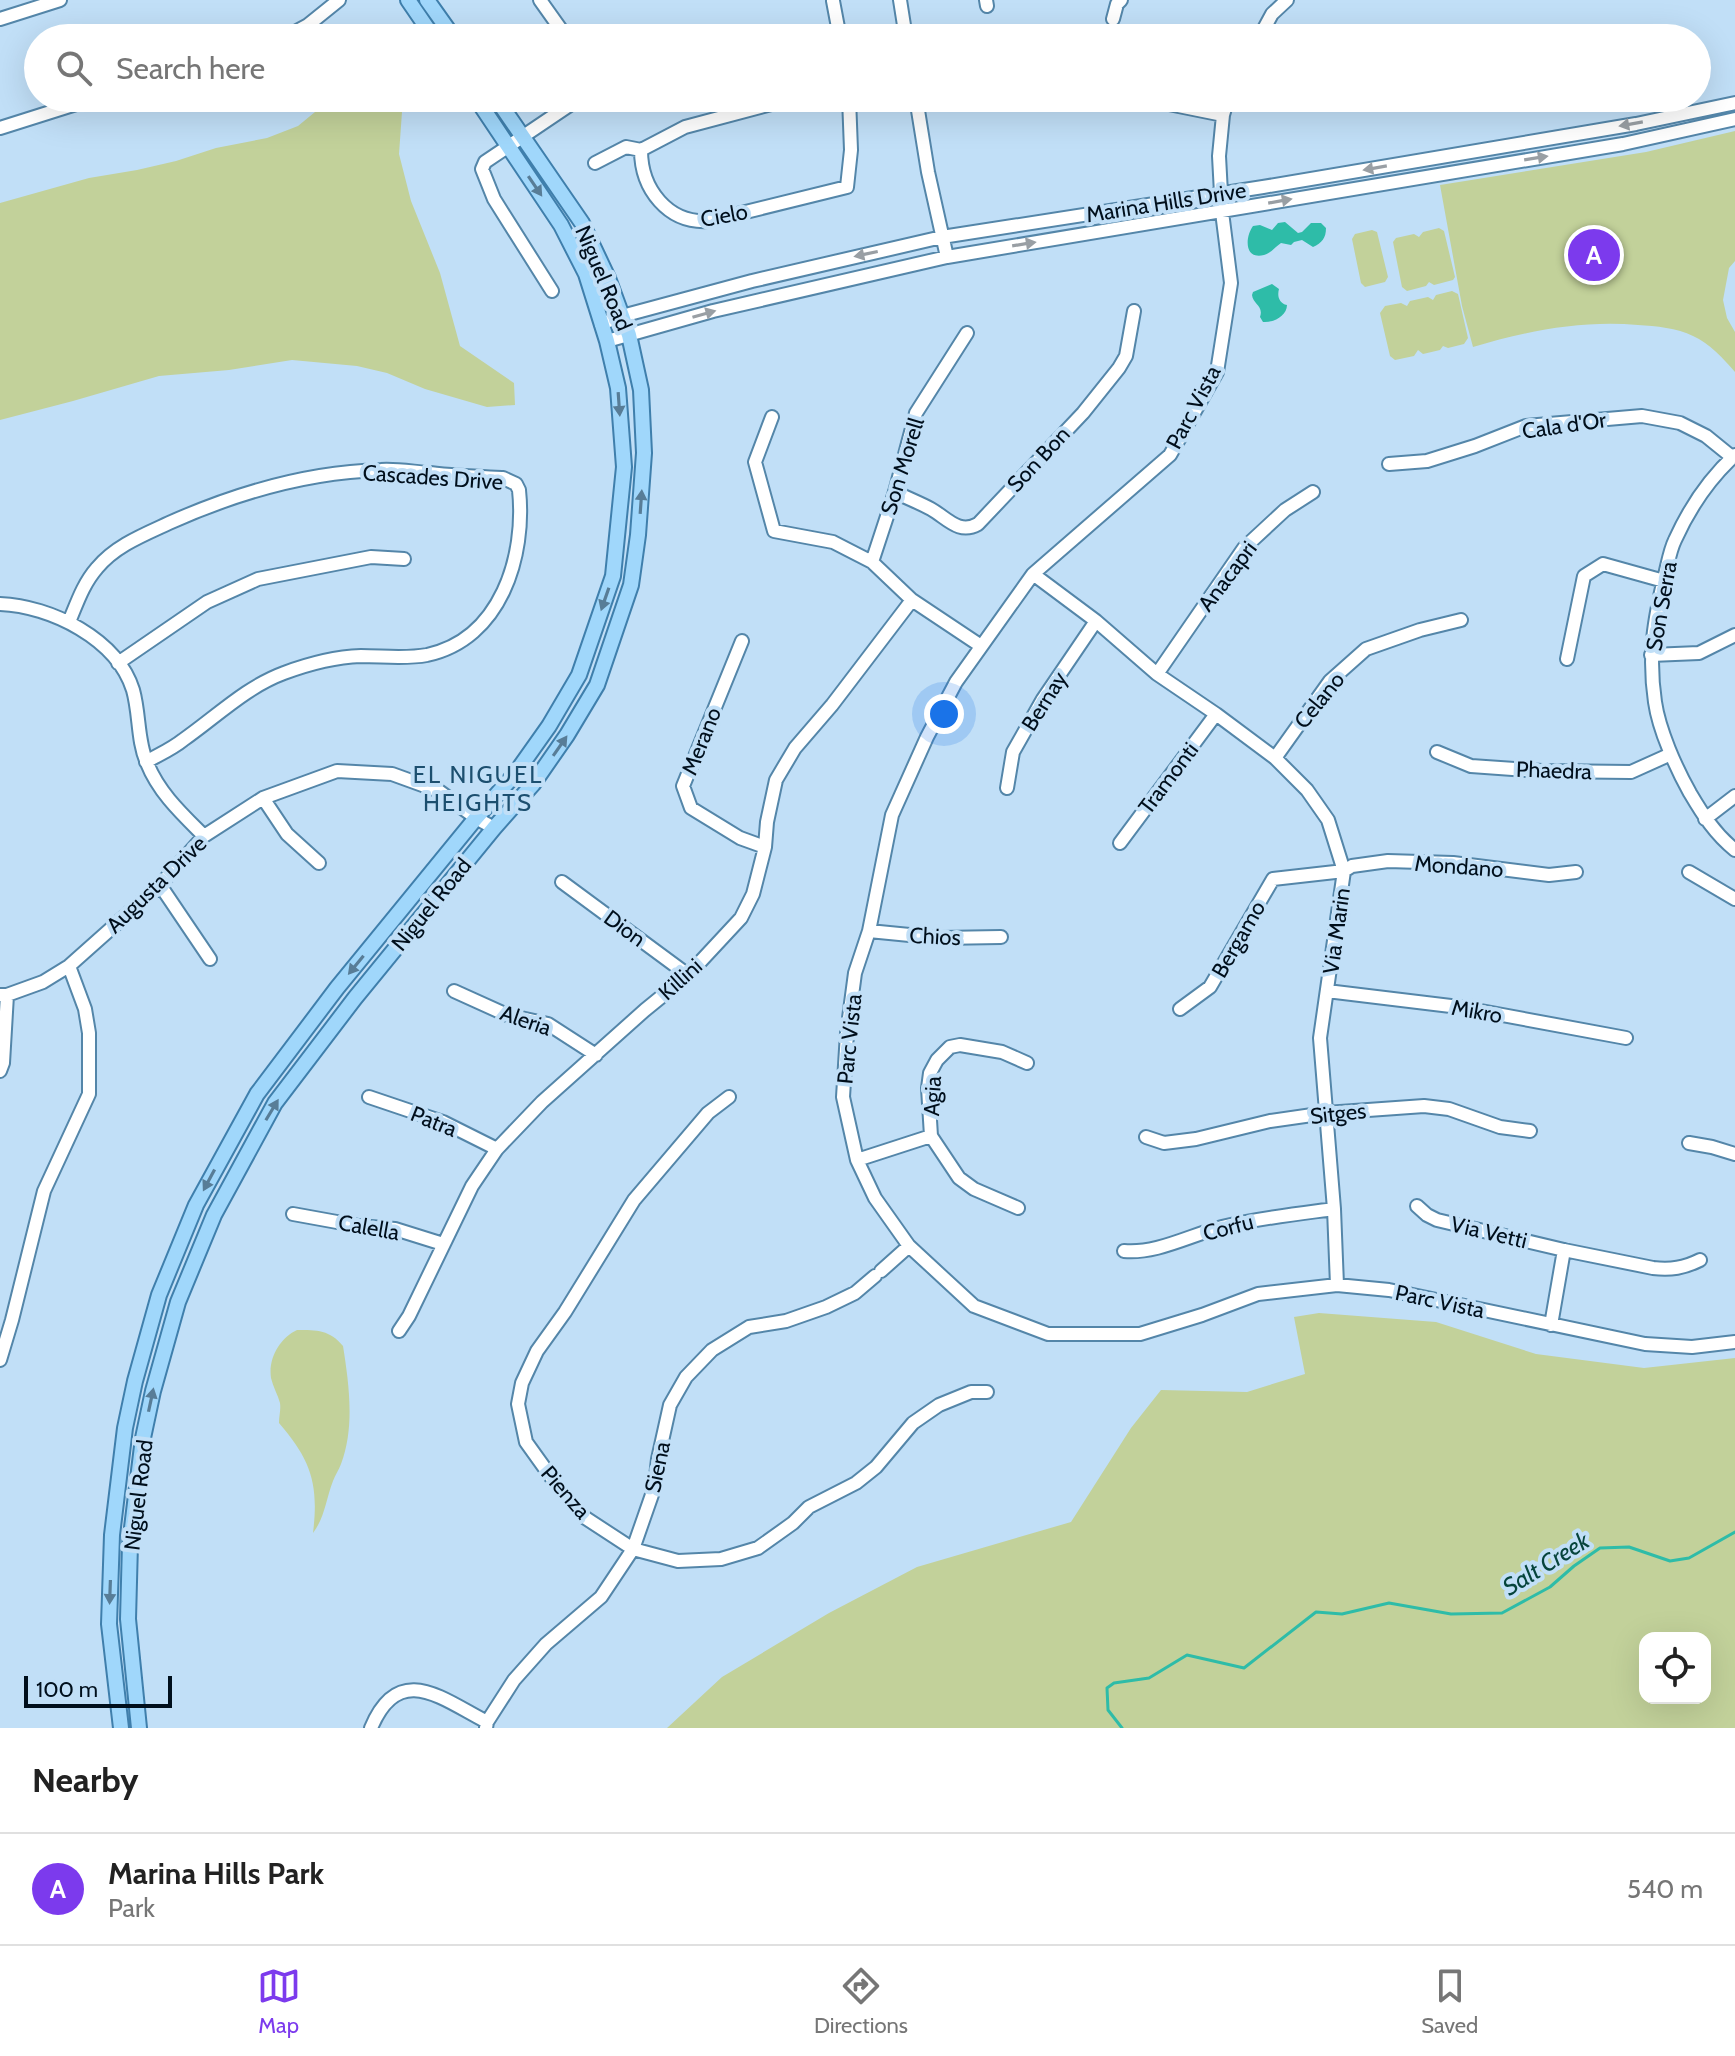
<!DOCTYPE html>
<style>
:root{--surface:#fff;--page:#f6f6f6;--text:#222;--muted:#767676;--line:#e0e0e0;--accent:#7c3aed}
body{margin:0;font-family:Cabin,sans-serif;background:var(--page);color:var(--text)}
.controls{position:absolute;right:24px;bottom:24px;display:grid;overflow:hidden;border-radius:16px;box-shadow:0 8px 32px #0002}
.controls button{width:72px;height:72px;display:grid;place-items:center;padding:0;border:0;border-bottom:2px solid var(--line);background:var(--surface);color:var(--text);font:40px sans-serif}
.scale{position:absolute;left:24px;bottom:20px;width:148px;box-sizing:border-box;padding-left:8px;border:4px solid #000f1c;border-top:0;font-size:22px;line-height:28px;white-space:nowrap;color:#000f1c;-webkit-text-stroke:6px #c1dff7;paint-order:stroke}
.you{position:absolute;left:944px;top:714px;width:28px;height:28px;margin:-20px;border:6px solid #fff;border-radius:50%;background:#1a73e8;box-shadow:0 0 0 12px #1a73e833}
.badge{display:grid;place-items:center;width:52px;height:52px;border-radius:50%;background:var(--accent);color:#fff;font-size:26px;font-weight:700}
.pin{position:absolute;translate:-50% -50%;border:4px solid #fff;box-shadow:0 2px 8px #0006}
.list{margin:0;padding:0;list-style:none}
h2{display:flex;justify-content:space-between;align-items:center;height:104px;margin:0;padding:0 32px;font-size:34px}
h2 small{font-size:26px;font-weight:400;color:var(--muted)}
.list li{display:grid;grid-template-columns:52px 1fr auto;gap:24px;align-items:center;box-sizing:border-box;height:112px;padding:0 32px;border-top:2px solid var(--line)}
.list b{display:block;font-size:30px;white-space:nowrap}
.list p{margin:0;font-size:26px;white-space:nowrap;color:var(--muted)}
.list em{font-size:26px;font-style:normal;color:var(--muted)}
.icon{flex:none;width:44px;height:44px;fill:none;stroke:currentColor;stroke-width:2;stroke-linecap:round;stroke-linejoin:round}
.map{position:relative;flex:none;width:1735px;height:1728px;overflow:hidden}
.search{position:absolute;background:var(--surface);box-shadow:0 8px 32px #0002;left:24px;right:24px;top:24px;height:88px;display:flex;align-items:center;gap:20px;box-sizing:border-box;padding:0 28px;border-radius:44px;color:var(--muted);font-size:30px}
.sheet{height:216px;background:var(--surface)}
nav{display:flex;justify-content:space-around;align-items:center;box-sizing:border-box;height:112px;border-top:2px solid var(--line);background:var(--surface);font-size:22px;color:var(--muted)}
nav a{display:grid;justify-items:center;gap:4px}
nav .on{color:var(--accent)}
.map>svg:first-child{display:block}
.green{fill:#c2d19a;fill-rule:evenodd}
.water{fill:#2ebca8}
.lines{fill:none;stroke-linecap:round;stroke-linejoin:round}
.stream{stroke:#2ebca8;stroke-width:3}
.minor-casing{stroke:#5486a9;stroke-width:16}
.major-casing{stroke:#3f7fac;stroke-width:18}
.minor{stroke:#fff;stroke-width:12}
.major{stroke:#a0d7fb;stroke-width:14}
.oneway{fill:#999fa4}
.oneway2{fill:#587d97}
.labels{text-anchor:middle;stroke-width:8;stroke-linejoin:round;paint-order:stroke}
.street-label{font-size:22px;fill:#000f1c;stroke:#c1dff7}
.neighbourhood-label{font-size:24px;letter-spacing:2px;fill:#1c4f6f;stroke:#c1dff7}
.water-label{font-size:24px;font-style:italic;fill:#06443c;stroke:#c1dff7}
</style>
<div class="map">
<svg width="1735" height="1728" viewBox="0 0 1735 1728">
<rect width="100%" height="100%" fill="#c1dff7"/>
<path class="green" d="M332,98H403L399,154L411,201L440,273L460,346L514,383L515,405L487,407L425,389L387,373L357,366L292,360L229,370L159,376L73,401L0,420V203L89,178L137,170L176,161L216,148L267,138L298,126Z
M1735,131V261L1729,268L1723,300L1727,318L1735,332V372C1724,359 1709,343 1693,336C1677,328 1656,326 1638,325C1582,320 1526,331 1473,347L1462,306L1440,185L1646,152Z
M1439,228L1444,231L1455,277L1453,280L1434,285L1429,282L1426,286L1407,291L1402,287L1393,242L1396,238L1414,234L1419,237L1423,232Z
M1372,230L1377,232L1388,277L1385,282L1365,287L1361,283L1352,239L1355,234Z
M1452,291L1458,294L1468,338L1464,344L1448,348L1443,346L1440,350L1423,354L1418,350L1414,356L1395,360L1390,356L1380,313L1385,306L1401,303L1407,306L1410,301L1428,297L1433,300L1436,295Z
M1319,1313L1436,1322L1536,1354L1644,1368L1735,1358V1728H667L722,1677L829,1613L917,1567L1071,1522L1131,1428L1161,1390L1247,1392L1305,1374L1294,1317ZM1645,1638H1705V1698H1645Z
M297,1330C317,1330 330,1330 343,1346C349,1384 355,1427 341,1464C339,1470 335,1475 333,1481C326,1499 325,1517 313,1533C319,1484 311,1460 279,1423C279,1416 281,1410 280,1403C278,1395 273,1387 271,1378C268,1358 280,1338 297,1330Z"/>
<path class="water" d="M1285,222L1298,233L1302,232L1311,223H1321L1326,228C1326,238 1322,243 1313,247L1302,240L1294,242L1291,245L1281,243C1275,247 1270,254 1264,255C1244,260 1245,237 1253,226L1260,225L1272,230L1278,223Z
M1272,284L1279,289C1277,296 1279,303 1287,305C1287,316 1273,323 1263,322L1260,317C1264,306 1253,304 1252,295L1253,292Z"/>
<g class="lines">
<path class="stream" d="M1122,1728L1108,1710L1107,1688L1114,1683L1149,1678L1187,1655L1244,1668L1316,1612L1342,1614L1389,1603L1451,1614L1502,1613L1550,1587L1574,1566L1600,1548L1629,1547L1670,1561L1689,1558L1735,1532"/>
<g class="minor-casing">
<path id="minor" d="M540,0L567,38
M900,0L906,38
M986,0L987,6
M833,1L840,38
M0,19L60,0
M1113,19L1117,4L1121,0
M284,38L308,25L339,0
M1259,38L1272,14L1287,0
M1407,38L1421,35
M916,98L928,172L947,257
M1139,98L1223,115
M1228,98L1223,115L1219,156L1222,212L1231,283L1217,372L1170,455L1033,574L956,682L927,737L892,815L869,931L855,973L847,1033L843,1097L857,1160L875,1198L909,1246L974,1306L1048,1334H1140L1202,1315L1258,1294L1337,1285L1389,1290L1645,1344L1692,1347L1735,1342
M0,128L95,98
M641,150C641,189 668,224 709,221L847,187L851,150L849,98
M595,163L626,147L641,150L685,127L794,98
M552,291L494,199L482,169L485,162L580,98
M601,324L622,316L752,281L942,237L1263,187L1636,124L1735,103
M607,341L713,311L947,257L1623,144L1735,119
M772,417L755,462L774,531L833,542L872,562L912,600L981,646
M1735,455C1710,478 1689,509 1675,540C1670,550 1668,563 1665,575C1654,620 1648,655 1655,702C1659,730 1676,768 1690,793C1703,815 1715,834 1735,850
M1389,464L1427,461L1475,446L1526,426L1642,416L1680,423L1706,436L1732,457
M895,492C907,498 920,503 931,509C947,518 959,535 978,524L1083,413L1119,368L1126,356L1134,311
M872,562L895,492L916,413L967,333
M1033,574L1096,621L1157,674L1216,714L1275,758L1307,790L1328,820L1344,871L1320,1038L1334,1209L1337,1285
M0,604C51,606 117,639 133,690C140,715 137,740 147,763C159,793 182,814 204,836
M69,622C77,603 83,584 97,568C115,546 143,535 169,523C236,493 307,472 381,470C397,469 414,472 430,473C454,476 479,477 503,478L516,484L519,490C526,556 501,639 427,655C405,659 383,656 361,656C335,657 308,664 284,673C246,687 216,717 183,740C172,749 158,755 146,762
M742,641L683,786L691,808L740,838L765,847
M1651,655L1699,653L1735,635
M1567,659L1584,576L1603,564L1664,581
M118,663L207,602L258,579L371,557L404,559
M1157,674L1244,548L1285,510L1313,492
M1437,752L1471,766L1542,771L1631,772L1671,754
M1275,758L1330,681L1366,649L1420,630L1461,620
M1007,788L1013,752L1043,699L1096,621
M263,798L287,834L319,863
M1705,819L1735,796
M1120,843L1216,714
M1689,872L1735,899
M562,882L688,975
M160,885L210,959
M869,931L940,938L1001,937
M454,991L507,1015L548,1024L596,1055
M1327,991L1459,1007L1626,1038
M0,995H7L43,982L69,966L160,885L204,836L263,798L337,771L392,774L439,791L476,818L494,828
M1180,1009L1210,987L1273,879L1344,871L1352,866L1388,861L1453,863L1549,875L1576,872
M0,1071L3,1063L7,995
M369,1097L443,1122L497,1149
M729,1097L708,1113L634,1200L565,1312L537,1351L522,1383L518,1404L526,1442L559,1488L584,1517L633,1549L678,1561L721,1559L758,1548L793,1523L809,1507L856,1483L876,1467L913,1423L939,1405L971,1392H987
M1146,1137L1164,1143L1196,1139L1270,1121L1326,1113L1424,1106L1449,1109L1500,1127L1530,1131
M1689,1143L1712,1147L1735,1154
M857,1160L931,1136
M1417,1206L1427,1215L1437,1220L1564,1250L1653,1268C1671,1270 1684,1268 1700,1260
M1018,1208L974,1189L959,1178L931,1136L928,1088L930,1073L937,1060L950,1047L960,1045L1002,1052L1027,1063
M293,1214L359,1226L395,1229L443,1244
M1124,1251C1157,1254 1190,1235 1222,1227C1259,1218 1296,1214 1334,1209
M881,1271L909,1246
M1551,1325L1564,1250
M399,1331L409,1316L472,1186L497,1149L542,1102L645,1010L688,975L741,918L753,894L765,847L767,822L776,780L795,748L832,705L912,600
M0,1360L12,1320L44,1191L89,1094V1033L85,1009L69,966
M487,1722L514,1680L546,1644L601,1597L633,1549L655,1486L658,1459L670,1405L686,1377L712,1350L749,1327L786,1321L826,1307L855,1293L875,1276
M371,1728C399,1661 442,1699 487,1722L486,1728"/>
</g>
<g class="major-casing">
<path id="major" d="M408,0L434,38
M427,0L454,38
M121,1728L109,1624L112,1535L125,1428L135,1381L159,1295L196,1205L257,1094L337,988L476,818L515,774L549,726L579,675L613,576L624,467L618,388L607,341L586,274L561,225L476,98
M139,1728L128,1619L130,1544L143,1438L153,1391L178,1302L214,1215L275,1103L355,998L494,828L533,784L567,735L597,685L631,585L638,535L644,453L641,390L629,335L608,278L582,223L496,98"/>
</g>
<use href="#minor" class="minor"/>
<use href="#major" class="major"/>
</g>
<defs><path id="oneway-solid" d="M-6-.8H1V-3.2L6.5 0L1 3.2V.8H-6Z" transform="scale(2)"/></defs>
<g class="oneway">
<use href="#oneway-solid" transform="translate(1631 124) rotate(170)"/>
<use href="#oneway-solid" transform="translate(1536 158) rotate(-9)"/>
<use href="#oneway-solid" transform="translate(1375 168) rotate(170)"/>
<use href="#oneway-solid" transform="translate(1280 201) rotate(-10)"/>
<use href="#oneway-solid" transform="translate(1024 244) rotate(-9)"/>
<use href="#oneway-solid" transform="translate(866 254) rotate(168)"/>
<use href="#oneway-solid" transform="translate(704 314) rotate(-16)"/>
</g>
<g class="oneway2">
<use href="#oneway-solid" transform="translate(535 186) rotate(56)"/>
<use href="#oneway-solid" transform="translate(619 404) rotate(86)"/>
<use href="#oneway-solid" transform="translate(641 502) rotate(-86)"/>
<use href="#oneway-solid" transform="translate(605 599) rotate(109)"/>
<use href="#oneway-solid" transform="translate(560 746) rotate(-55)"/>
<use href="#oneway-solid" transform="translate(356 965) rotate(129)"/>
<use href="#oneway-solid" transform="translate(272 1110) rotate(-59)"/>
<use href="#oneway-solid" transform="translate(209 1180) rotate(118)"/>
<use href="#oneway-solid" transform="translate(151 1400) rotate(-78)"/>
<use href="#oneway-solid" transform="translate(110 1592) rotate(92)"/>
</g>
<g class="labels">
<g class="street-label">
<text transform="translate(1166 202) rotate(-9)" y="8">Marina Hills Drive</text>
<text transform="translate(724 215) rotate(-10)" y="8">Cielo</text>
<text transform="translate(604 278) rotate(67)" y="8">Niguel Road</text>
<text transform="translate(1193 407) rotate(-62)" y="8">Parc Vista</text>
<text transform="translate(1564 425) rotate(-8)" y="8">Cala d'Or</text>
<text transform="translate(1038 459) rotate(-47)" y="8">Son Bon</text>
<text transform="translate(902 466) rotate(-73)" y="8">Son Morell</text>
<text transform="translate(433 477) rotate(4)" y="8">Cascades Drive</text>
<text transform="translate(1227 576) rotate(-53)" y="8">Anacapri</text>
<text transform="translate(1661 606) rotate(-80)" y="8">Son Serra</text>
<text transform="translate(1319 700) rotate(-51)" y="8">Celano</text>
<text transform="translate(1044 701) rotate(-58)" y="8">Bernay</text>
<text transform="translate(701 741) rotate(-68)" y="8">Merano</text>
<text transform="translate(1554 770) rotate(2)" y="8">Phaedra</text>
<text transform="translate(1168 778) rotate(-53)" y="8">Tramonti</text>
<text transform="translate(1459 866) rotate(4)" y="8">Mondano</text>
<text transform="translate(156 884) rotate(-44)" y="8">Augusta Drive</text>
<text transform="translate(431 904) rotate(-51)" y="8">Niguel Road</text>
<text transform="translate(625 928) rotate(36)" y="8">Dion</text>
<text transform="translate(1336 931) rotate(-82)" y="8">Via Marin</text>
<text transform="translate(935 936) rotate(3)" y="8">Chios</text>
<text transform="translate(1238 939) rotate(-60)" y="8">Bergamo</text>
<text transform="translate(680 979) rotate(-42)" y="8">Killini</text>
<text transform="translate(1477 1011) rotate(10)" y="8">Mikro</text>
<text transform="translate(526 1020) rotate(19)" y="8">Aleria</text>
<text transform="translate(849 1039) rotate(-84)" y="8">Parc Vista</text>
<text transform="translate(932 1096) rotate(-87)" y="8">Agia</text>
<text transform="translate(1338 1113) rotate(-6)" y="8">Sitges</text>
<text transform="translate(434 1121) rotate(22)" y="8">Patra</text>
<text transform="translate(369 1227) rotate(10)" y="8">Calella</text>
<text transform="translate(1228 1227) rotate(-14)" y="8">Corfu</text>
<text transform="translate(1489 1232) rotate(13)" y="8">Via Vetti</text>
<text transform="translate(1440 1301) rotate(12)" y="8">Parc Vista</text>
<text transform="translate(657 1467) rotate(-78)" y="8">Siena</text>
<text transform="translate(566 1492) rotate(49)" y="8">Pienza</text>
<text transform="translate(138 1495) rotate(-83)" y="8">Niguel Road</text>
</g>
<g class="neighbourhood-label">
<text x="478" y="783">EL NIGUEL<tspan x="478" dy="28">HEIGHTS</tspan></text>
</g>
<g class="water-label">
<text transform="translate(1546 1564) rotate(-32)" y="8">Salt Creek</text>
</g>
</g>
</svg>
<div class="controls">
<button><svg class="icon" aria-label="locate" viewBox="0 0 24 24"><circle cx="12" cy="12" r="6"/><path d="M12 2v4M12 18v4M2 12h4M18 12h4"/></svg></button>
</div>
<div class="scale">100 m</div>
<div class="you"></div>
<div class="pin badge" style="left:1594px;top:255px">A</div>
<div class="search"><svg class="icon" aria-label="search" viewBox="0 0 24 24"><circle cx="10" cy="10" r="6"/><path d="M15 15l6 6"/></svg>Search here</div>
</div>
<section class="sheet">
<h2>Nearby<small></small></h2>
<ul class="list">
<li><span class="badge">A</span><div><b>Marina Hills Park</b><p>Park</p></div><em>540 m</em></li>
</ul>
</section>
<nav>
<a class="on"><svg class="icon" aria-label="map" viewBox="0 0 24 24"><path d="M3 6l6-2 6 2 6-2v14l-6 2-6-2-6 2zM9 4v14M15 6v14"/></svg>Map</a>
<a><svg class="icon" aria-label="directions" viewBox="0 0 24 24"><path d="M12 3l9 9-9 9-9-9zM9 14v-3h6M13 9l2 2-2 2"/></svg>Directions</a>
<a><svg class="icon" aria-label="saved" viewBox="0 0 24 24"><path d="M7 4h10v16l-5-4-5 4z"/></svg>Saved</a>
</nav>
